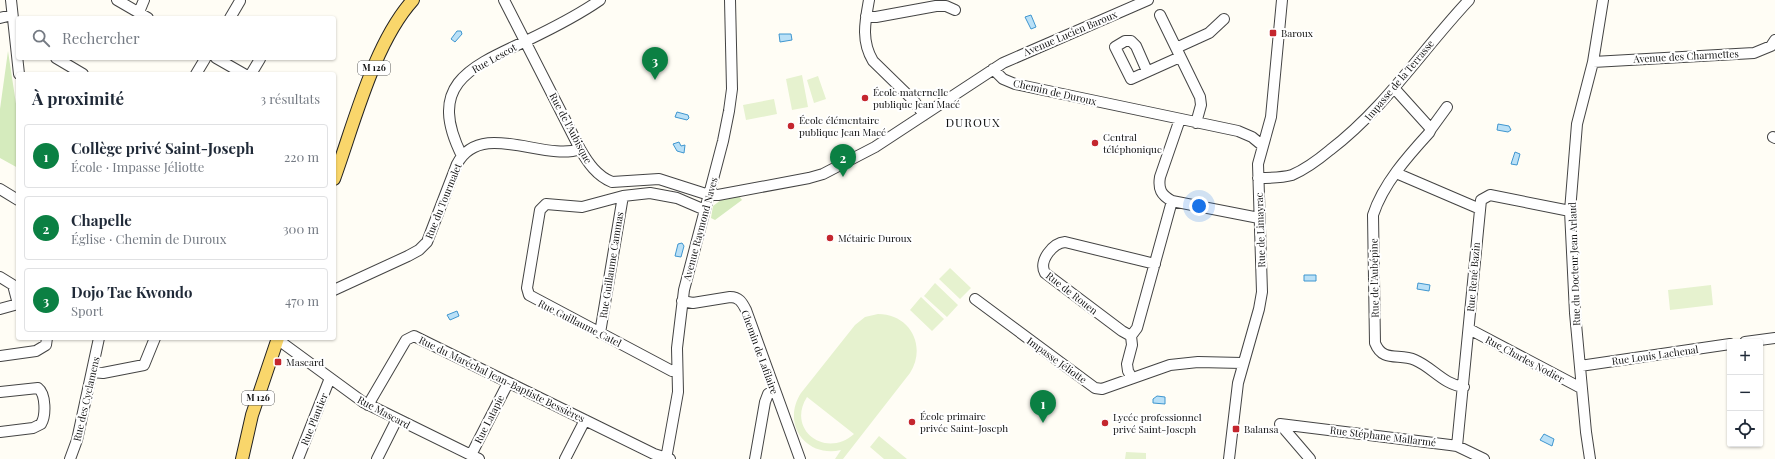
<!DOCTYPE html>
<html lang="fr">
<meta charset="utf-8">
<style>
:root{--surface:#fff;--page:#f2f2f3;--text:#1f2937;--muted:#747a83;--line:#e0e1e3;--accent:#0b8043}
body{margin:0;font-family:"Playfair Display",serif;background:var(--page);color:var(--text)}
.controls{position:absolute;right:12px;bottom:12px;display:grid;overflow:hidden;border-radius:4px;box-shadow:0 1px 3px #0004}
.controls button{width:36px;height:36px;display:grid;place-items:center;padding:0;border:0;border-bottom:1px solid var(--line);background:var(--surface);color:var(--text);font:20px sans-serif}
.you{position:absolute;left:1199px;top:206px;width:14px;height:14px;margin:-10px;border:3px solid #fff;border-radius:50%;background:#1a73e8;box-shadow:0 0 0 6px #1a73e833}
.badge{display:grid;place-items:center;width:26px;height:26px;border-radius:50%;background:var(--accent);color:#fff;font-size:13px;font-weight:700}
.pin{position:absolute;translate:-50% -33px;filter:drop-shadow(0 1px 2px #0008)}
.pin::after{content:'';position:absolute;top:21px;width:14px;height:12px;background:inherit;clip-path:polygon(0 0,100% 0,50% 100%)}
.list{margin:0;padding:0;list-style:none}
h2{display:flex;justify-content:space-between;align-items:center;height:52px;margin:0;padding:0 16px;font-size:17px}
h2 small{font-size:13px;font-weight:400;color:var(--muted)}
.list li{display:grid;grid-template-columns:26px 1fr auto;gap:12px;align-items:center;box-sizing:border-box;height:64px;margin:0 8px 8px;padding:0 8px;border:1px solid var(--line);border-radius:4px}
.list b{display:block;font-size:15px;white-space:nowrap}
.list p{margin:0;font-size:13px;white-space:nowrap;color:var(--muted)}
.list em{font-size:13px;font-style:normal;color:var(--muted)}
.icon{flex:none;width:22px;height:22px;fill:none;stroke:currentColor;stroke-width:2;stroke-linecap:round;stroke-linejoin:round}
.map{position:relative;flex:none;width:1775px;height:459px;overflow:hidden}
.search{position:absolute;background:var(--surface);box-shadow:0 1px 3px #0004;left:16px;top:16px;width:320px;height:44px;display:flex;align-items:center;gap:10px;box-sizing:border-box;padding:0 14px;border-radius:4px;color:var(--muted);font-size:15px}
.panel{position:absolute;background:var(--surface);box-shadow:0 1px 3px #0004;left:16px;top:72px;width:320px;height:268px;border-radius:4px}
.map>svg:first-child{display:block}
.green{fill:#d5ebbd}
.pitch{fill:#e6f2cf;fill-rule:evenodd}
.water{fill:#b9e0f7;stroke:#3f96cf}
.lines{fill:none;stroke-linecap:round;stroke-linejoin:round}
.minor-casing{stroke:#444;stroke-width:12}
.major-casing{stroke:#222;stroke-width:14}
.minor{stroke:#fff;stroke-width:10}
.major{stroke:#f9d66b;stroke-width:12}
.poi-dot{fill:#c4262e;stroke:#fff;stroke-width:1.5}
.labels{text-anchor:middle;stroke-width:4;stroke-linejoin:round;paint-order:stroke}
.shield{fill:#fff;stroke:#585858;stroke-width:1}
.shield-label{font-size:9px;font-weight:bold;fill:#111}
.street-label{font-size:10px;fill:#111;stroke:#fff}
.poi-label{font-size:10px;fill:#111;stroke:#fff;text-anchor:start}
.quarter-label{font-size:12px;letter-spacing:1px;fill:#111;stroke:#fff}
</style>
<div class="map">
<svg width="1775" height="459" viewBox="0 0 1775 459">
<rect width="100%" height="100%" fill="#fffdf5"/>
<path class="green" d="M8,51L18,117V168L0,158V109Z
M739,196L742,200L715,220L711,218L713,206L721,200Z"/>
<path class="pitch" d="M802,75L808,107L792,110L786,79Z
M818,76L826,99L814,103L807,80Z
M774,99L777,114L746,120L743,105Z
M950,268L971,288L960,299L939,279Z
M935,283L958,305L947,317L924,296Z
M1711,285L1713,305L1670,310L1668,290Z
M921,297L944,319L932,331L910,310Z
M878,314C910,314 927,346 910,373L843,459H835L841,450C806,458 781,424 801,393L855,325L865,317ZM807,397L854,434C826,459 786,430 807,397Z
M879,436L907,459H884L870,447Z
M1126,452L1146,453V459H1125Z"/>
<path class="water" d="M1031,15L1036,27L1031,29L1025,17Z
M457,31H461L462,34L455,42L451,39Z
M779,34H791L792,40L780,42Z
M677,112L688,115L689,118L687,120L675,117Z
M1498,124L1509,126L1511,130L1508,132L1497,130Z
M679,142L681,146L685,145L684,153L677,151L673,144Z
M1515,152L1520,154L1517,165L1511,164Z
M678,244L682,243L684,246L681,257L675,256Z
M1304,275H1316V281H1304Z
M1418,283L1430,285L1429,291L1417,289Z
M457,311L459,316L450,320L447,315Z
M1157,396L1165,397V404L1153,403V399Z
M1544,434L1554,439L1552,446L1540,440Z"/>
<g class="lines">
<g class="minor-casing">
<path id="minor" d="M11,0L19,74
M117,0L148,18
M504,0L580,149C588,163 597,176 612,182L659,179L709,195H718L809,178L823,174L875,147L1003,63L1148,0
M869,0C865,22 861,41 873,61L914,101L924,115
M139,12L144,0
M1160,15L1200,97L1201,105L1196,123
M866,16L876,17L936,6H946L955,10
M0,18L12,15
M230,18L240,1
M1176,48L1209,33L1224,19
M56,58L83,74
M216,58L244,74
M1593,62L1754,53L1771,46L1775,40
M993,69L1003,79L1015,84L1238,131L1252,137L1263,146
M1147,71L1136,46L1131,41H1125L1115,47L1131,79L1180,57
M196,74L205,59
M251,74L260,59
M1394,88L1431,129
M1447,107L1431,129L1429,133C1408,156 1383,184 1373,215L1375,343C1383,363 1399,353 1415,360C1432,367 1444,385 1464,387
M1180,119L1160,177C1158,189 1161,195 1172,201L1259,218
M1773,137L1775,138
M462,156C426,84 470,67 528,40C553,28 577,16 600,0
M1396,173L1480,209
M1258,178C1269,178 1281,178 1292,175C1306,169 1318,160 1330,150C1385,108 1422,50 1469,0
M0,189L18,200
M0,277L13,285L18,304
M334,290L408,256L419,250L427,242L457,164C481,119 544,162 580,149
M975,299L1095,388L1102,389L1170,365L1198,362L1242,363
M682,301L693,303L730,297C739,297 742,302 746,310L800,459
M0,309L18,304
M1469,329L1581,388
M600,333L623,196
M1131,336L1122,331L1045,273C1038,261 1053,243 1065,242L1155,264
M277,339L363,402L479,459
M1745,342L1775,338
M0,356L36,351L46,345L47,338
M1580,366L1730,344
M677,371H672L529,295L527,288L540,210L546,204L582,207L623,196L650,193L677,198L705,210
M92,372L103,373L144,365L155,338
M1132,378L1128,371L1127,364L1132,345L1131,336L1137,328L1172,201
M0,392L38,388C46,394 46,416 41,424L33,428L0,432
M368,405L406,340L414,336L654,454L670,459
M1280,424L1450,445L1457,446L1484,459
M1280,424L1310,459
M1457,446L1481,200L1490,195L1570,211
M471,455L508,383
M70,459L77,440L99,338
M298,459L330,378
M377,459L397,419
M565,459L585,420
M666,459L678,392L677,348L684,290L723,141L729,111L732,89L730,0
M755,459L765,402L768,394L774,390
M1229,459L1238,383L1259,309L1262,292L1258,164L1271,117L1282,0
M1590,459L1586,432L1575,313L1570,211L1577,124L1593,62L1603,0"/>
</g>
<g class="major-casing">
<path id="major" d="M334,179C354,124 374,43 413,0
M242,459L252,415L278,338"/>
</g>
<use href="#minor" class="minor"/>
<use href="#major" class="major"/>
</g>
<g class="poi-dot">
<rect x="1269" y="29" width="8" height="8" rx="2"/>
<circle cx="865" cy="98" r="4"/>
<circle cx="791" cy="126" r="4"/>
<circle cx="1095" cy="143" r="4"/>
<circle cx="830" cy="238" r="4"/>
<rect x="274" y="358" width="8" height="8" rx="2"/>
<circle cx="912" cy="422" r="4"/>
<circle cx="1105" cy="423" r="4"/>
<rect x="1232" y="425" width="8" height="8" rx="2"/>
</g>
<g class="labels">
<g class="shield">
<rect x="358" y="61" width="32" height="14" rx="3"/>
<rect x="242" y="391" width="32" height="14" rx="3"/>
</g>
<g class="shield-label">
<text x="374" y="71">M 126</text>
<text x="258" y="401">M 126</text>
</g>
<g class="street-label">
<text transform="translate(1070 33) rotate(-23)" y="4">Avenue Lucien Baroux</text>
<text transform="translate(1686 56) rotate(-3)" y="4">Avenue des Charmettes</text>
<text transform="translate(494 58) rotate(-29)" y="4">Rue Lescot</text>
<text transform="translate(1399 80) rotate(-50)" y="4">Impasse de la Terrasse</text>
<text transform="translate(1055 92) rotate(13)" y="4">Chemin de Duroux</text>
<text transform="translate(571 128) rotate(62)" y="4">Rue de l'Aubisque</text>
<text transform="translate(443 201) rotate(-68)" y="4">Rue du Tourmalet</text>
<text transform="translate(700 229) rotate(-75)" y="4">Avenue Raymond Naves</text>
<text transform="translate(1260 230) rotate(-92)" y="4">Rue de Limayrac</text>
<text transform="translate(1574 264) rotate(-92)" y="4">Rue du Docteur Jean Arlaud</text>
<text transform="translate(611 265) rotate(-81)" y="4">Rue Guillaume Cammas</text>
<text transform="translate(1473 277) rotate(-85)" y="4">Rue René Bazin</text>
<text transform="translate(1374 278) rotate(-91)" y="4">Rue de l'Aubépine</text>
<text transform="translate(1072 293) rotate(38)" y="4">Rue de Rouen</text>
<text transform="translate(580 323) rotate(27)" y="4">Rue Guillaume Catel</text>
<text transform="translate(760 352) rotate(70)" y="4">Chemin de Lafilaire</text>
<text transform="translate(1655 355) rotate(-8)" y="4">Rue Louis Lachenal</text>
<text transform="translate(1525 359) rotate(28)" y="4">Rue Charles Nodier</text>
<text transform="translate(1057 360) rotate(36)" y="4">Impasse Jéliotte</text>
<text transform="translate(502 379) rotate(26)" y="4">Rue du Maréchal Jean-Baptiste Bessières</text>
<text transform="translate(86 399) rotate(-77)" y="4">Rue des Cyclamens</text>
<text transform="translate(384 412) rotate(28)" y="4">Rue Mascard</text>
<text transform="translate(314 419) rotate(-68)" y="4">Rue Plantier</text>
<text transform="translate(489 419) rotate(-63)" y="4">Rue Latapie</text>
<text transform="translate(1383 436) rotate(7)" y="4">Rue Stéphane Mallarmé</text>
</g>
<g class="poi-label">
<text x="1281" y="37">Baroux</text>
<text x="873" y="96">École maternelle<tspan x="873" dy="12">publique Jean Macé</tspan></text>
<text x="799" y="124">École élémentaire<tspan x="799" dy="12">publique Jean Macé</tspan></text>
<text x="1103" y="141">Central<tspan x="1103" dy="12">téléphonique</tspan></text>
<text x="838" y="242">Métairie Duroux</text>
<text x="286" y="366">Mascard</text>
<text x="920" y="420">École primaire<tspan x="920" dy="12">privée Saint-Joseph</tspan></text>
<text x="1113" y="421">Lycée professionnel<tspan x="1113" dy="12">privé Saint-Joseph</tspan></text>
<text x="1244" y="433">Balansa</text>
</g>
<g class="quarter-label">
<text x="973" y="127">DUROUX</text>
</g>
</g>
</svg>
<div class="controls">
<button>+</button>
<button>−</button>
<button><svg class="icon" aria-label="locate" viewBox="0 0 24 24"><circle cx="12" cy="12" r="6"/><path d="M12 2v4M12 18v4M2 12h4M18 12h4"/></svg></button>
</div>
<div class="you"></div>
<div class="pin badge" style="left:1043px;top:423px">1</div>
<div class="pin badge" style="left:843px;top:177px">2</div>
<div class="pin badge" style="left:655px;top:80px">3</div>
<div class="search"><svg class="icon" aria-label="search" viewBox="0 0 24 24"><circle cx="10" cy="10" r="6"/><path d="M15 15l6 6"/></svg>Rechercher</div>
<section class="panel">
<h2>À proximité<small>3 résultats</small></h2>
<ul class="list">
<li><span class="badge">1</span><div><b>Collège privé Saint-Joseph</b><p>École · Impasse Jéliotte</p></div><em>220 m</em></li>
<li><span class="badge">2</span><div><b>Chapelle</b><p>Église · Chemin de Duroux</p></div><em>300 m</em></li>
<li><span class="badge">3</span><div><b>Dojo Tae Kwondo</b><p>Sport</p></div><em>470 m</em></li>
</ul>
</section>
</div>
